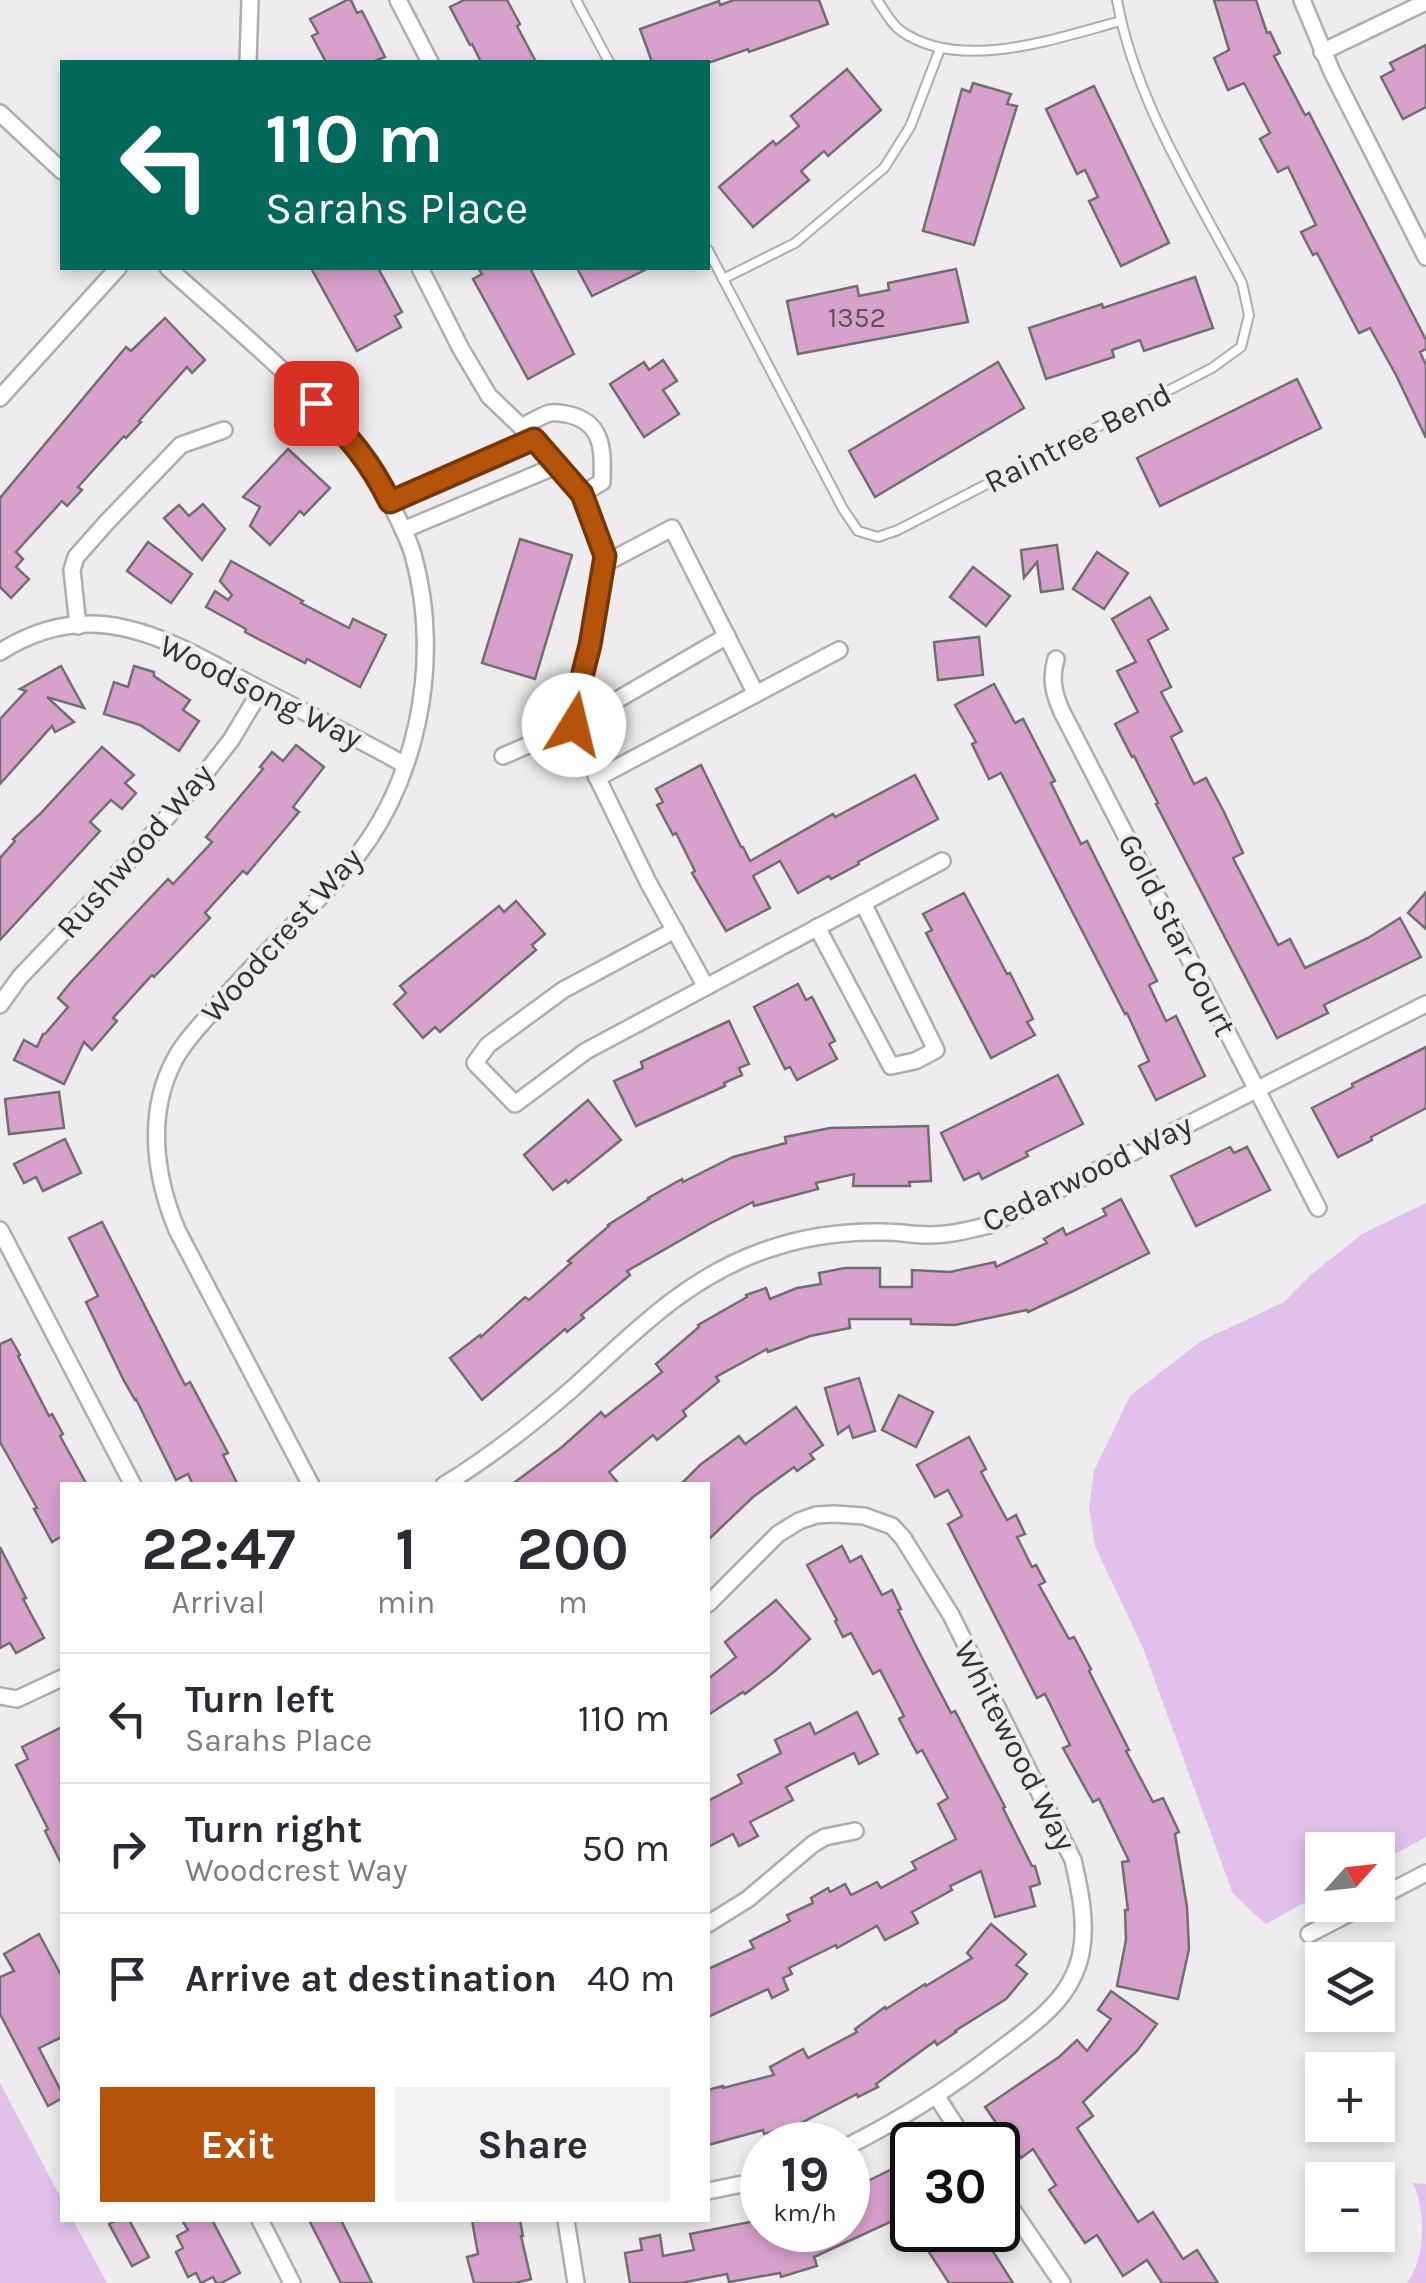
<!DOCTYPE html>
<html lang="en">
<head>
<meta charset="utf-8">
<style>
  :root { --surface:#fff; --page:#f2f2f3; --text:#2b2b33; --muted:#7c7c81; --line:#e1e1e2; --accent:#b45309 }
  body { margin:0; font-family:Karla,sans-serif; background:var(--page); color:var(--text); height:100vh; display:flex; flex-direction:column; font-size:38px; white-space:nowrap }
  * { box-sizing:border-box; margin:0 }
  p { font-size:32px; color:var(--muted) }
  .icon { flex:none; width:55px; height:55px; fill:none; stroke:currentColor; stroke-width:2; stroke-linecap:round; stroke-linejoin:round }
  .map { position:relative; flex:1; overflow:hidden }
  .details { position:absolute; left:60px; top:1482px; width:650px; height:740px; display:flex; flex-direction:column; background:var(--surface); border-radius:0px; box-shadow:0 5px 15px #0003 }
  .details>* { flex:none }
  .banner { position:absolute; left:60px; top:60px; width:650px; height:210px; border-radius:0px; box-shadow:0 5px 15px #0003; background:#00695c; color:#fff; overflow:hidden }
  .needle { width:65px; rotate:63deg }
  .controls { position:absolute; left:1305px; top:1832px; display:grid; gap:20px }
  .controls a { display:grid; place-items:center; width:90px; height:90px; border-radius:0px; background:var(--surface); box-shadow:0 5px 15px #0003; font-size:50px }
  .speed { position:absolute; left:740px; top:2122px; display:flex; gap:20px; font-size:50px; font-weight:700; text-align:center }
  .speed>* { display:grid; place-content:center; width:130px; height:130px; border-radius:50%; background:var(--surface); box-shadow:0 5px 15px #0003; line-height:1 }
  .speed small { font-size:25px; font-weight:400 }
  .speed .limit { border:5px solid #111; border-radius:15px; background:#fff; color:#111 }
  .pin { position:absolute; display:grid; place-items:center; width:85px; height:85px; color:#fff; margin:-42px; border-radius:20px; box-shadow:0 5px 15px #0006 }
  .me { position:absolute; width:110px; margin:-55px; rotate:9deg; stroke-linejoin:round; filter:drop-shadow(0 0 8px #0008) }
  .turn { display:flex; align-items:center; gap:35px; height:210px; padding:0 40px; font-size:45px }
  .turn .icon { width:130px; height:130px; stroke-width:2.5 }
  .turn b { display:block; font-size:70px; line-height:85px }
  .eta { display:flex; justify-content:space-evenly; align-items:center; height:170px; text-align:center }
  .eta b { font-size:60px; font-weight:700; line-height:70px }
  .cta { display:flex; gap:20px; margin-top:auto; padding:20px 40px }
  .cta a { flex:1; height:115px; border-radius:0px; background:var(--accent); color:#fff; font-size:40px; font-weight:700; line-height:115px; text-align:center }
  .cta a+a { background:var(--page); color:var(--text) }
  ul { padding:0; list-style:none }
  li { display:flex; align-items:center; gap:30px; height:130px; padding:0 40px; border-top:2px solid var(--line) }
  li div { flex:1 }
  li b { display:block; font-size:38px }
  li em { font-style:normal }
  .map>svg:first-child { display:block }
</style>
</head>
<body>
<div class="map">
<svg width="1426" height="2283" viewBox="0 0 1426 2283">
  <rect width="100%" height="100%" fill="#efecf0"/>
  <g fill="#e1c0ec">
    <polygon points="1426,1203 1426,1837 1378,1863 1378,1850 1322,1850 1322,1893 1266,1924 1233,1894 1143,1648 1095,1546 1089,1507 1094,1471 1130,1396 1201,1341 1284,1302 1312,1274 1362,1234"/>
    <polygon points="0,2083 62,2200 62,2220 73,2220 107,2283 0,2283"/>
    <path d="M1413,2183L1426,2184V2283H1407C1426,2258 1426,2212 1413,2183Z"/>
  </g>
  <g fill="#d8a1cc" stroke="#716e70" stroke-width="2.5">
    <polygon points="347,0 351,0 357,13 362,11 385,57 372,62 326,62 312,36 318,33 310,19"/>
    <polygon points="464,0 507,0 520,24 517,26 536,62 481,62 472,44 470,45 450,7"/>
    <polygon points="734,0 819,0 828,24 749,52 748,49 711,62 652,62 640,29 719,1 720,5"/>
    <polygon points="1214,0 1256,0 1267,33 1270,32 1280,53 1274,56 1305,115 1309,113 1426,340 1426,349 1420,352 1426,365 1426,438 1396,375 1370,328 1359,333 1317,253 1313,255 1301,232 1316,225 1288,167 1278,172 1260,139 1270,133 1244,83 1228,90 1214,58 1229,50"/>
    <polygon points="1426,45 1426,107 1403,119 1381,77 1394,70 1390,63"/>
    <polygon points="847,69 881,110 828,156 824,151 801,171 809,180 753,227 719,187 773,141 776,145 799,126 791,116"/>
    <polygon points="973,83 1011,94 1007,104 1017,106 974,245 923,231 962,89 970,92"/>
    <polygon points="1094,86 1169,243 1121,266 1089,201 1098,197 1085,170 1077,174 1046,109"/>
    <polygon points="311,268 378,268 402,312 395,316 401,327 357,351"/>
    <polygon points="478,268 530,268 574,354 528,379 473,279 482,274"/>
    <polygon points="577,268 649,268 592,296"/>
    <polygon points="956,269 968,322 798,354 787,301 857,286 859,296 889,290 888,283"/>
    <polygon points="1195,277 1213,328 1144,351 1140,340 1112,350 1114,357 1046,379 1029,328 1102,304 1103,308"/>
    <polygon points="165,318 205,360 192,373 187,367 139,421 141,422 126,438 124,436 78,487 82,490 67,506 62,501 16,552 23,559 16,567 29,579 11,598 0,587 0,498 126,347 131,351"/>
    <polygon points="663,360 677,381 663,390 679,414 644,437 610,384 644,362 649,370"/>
    <polygon points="998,362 1024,408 875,497 849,451"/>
    <polygon points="1297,379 1321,428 1160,506 1137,458"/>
    <polygon points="288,449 330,488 304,515 300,511 270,545 250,526 260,507 243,497"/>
    <polygon points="203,504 225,529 202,560 164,518 179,505 189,516"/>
    <polygon points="520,539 572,555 535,679 482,663"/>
    <polygon points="148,542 192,574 171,603 127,571"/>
    <polygon points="1057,545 1063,589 1041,592 1037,562 1024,578 1021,550"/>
    <polygon points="1097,552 1128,573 1104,609 1073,589"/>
    <polygon points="231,561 303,601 301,603 349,628 353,619 386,635 360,687 307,659 305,663 264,642 245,632 246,629 206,607 215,591 228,600 232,595 220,581"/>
    <polygon points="973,567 1010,596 986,626 950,597"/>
    <polygon points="1150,597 1168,629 1148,640 1171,687 1161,692 1182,731 1171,737 1194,784 1206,778 1224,812 1243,853 1233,858 1278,945 1290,939 1305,968 1368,938 1400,918 1421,957 1324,1005 1328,1013 1277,1038 1156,804 1158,803 1134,756 1132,757 1115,724 1138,712 1117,671 1136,662 1112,619"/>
    <polygon points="979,637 983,675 938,680 934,642"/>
    <polygon points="61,666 84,708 47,697 74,722 55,732 52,726 0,784 0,719 26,691 20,689"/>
    <polygon points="134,666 154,672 154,676 190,700 183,710 199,721 179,751 140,725 104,714 114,682 128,687"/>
    <polygon points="994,684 1015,723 1023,719 1055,781 1051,783 1081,844 1087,841 1157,981 1149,985 1166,1021 1176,1016 1205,1076 1156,1100 1139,1066 1149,1061 1127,1013 1125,1014 1001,773 989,779 972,744 976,742 955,705"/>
    <polygon points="296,745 324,767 293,807 299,812 247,874 243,871 205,913 210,918 154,977 152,975 113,1018 117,1021 92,1050 84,1042 64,1084 14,1060 24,1040 37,1047 43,1034 45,1034 68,1007 58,998 71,982 168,879 173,884 212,842 206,837 263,769 260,767 272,752 283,761"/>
    <polygon points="102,747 134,775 125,783 136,793 122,809 111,800 90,822 100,831 0,940 0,858 15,841 13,839 40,814"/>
    <polygon points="701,765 741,847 743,847 750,861 833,814 835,817 915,775 938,819 858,862 859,864 831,879 829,876 798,893 780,861 753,876 770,908 726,931 692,873 695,871 676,833 673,835 657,805 663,802 656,789"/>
    <polygon points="1426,892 1426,929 1408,913"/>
    <polygon points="964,893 1007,974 1010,973 1033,1019 1027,1022 1035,1035 991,1058 926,933 932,930 923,914"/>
    <polygon points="516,901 545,934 532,945 536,950 440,1032 435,1027 423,1038 394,1004 406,993 400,986 499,906 504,912"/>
    <polygon points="798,984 806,1000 812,997 835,1041 829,1044 837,1059 797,1080 790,1067 785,1069 754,1007"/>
    <polygon points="729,1021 749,1064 739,1068 742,1075 724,1083 725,1086 636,1126 614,1081 643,1068 641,1062"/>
    <polygon points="1426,1047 1426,1108 1371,1137 1372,1140 1338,1157 1312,1108 1353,1087 1352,1084"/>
    <polygon points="1058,1075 1083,1124 1026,1152 1028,1156 982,1179 979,1173 964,1180 941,1133"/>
    <polygon points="59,1092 64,1128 9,1134 5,1099"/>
    <polygon points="588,1100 621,1140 568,1183 566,1180 553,1190 524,1155"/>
    <polygon points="928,1126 931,1181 909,1182 910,1186 853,1186 854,1174 816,1183 818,1189 754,1206 753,1202 709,1224 627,1271 630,1275 581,1315 584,1318 567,1332 565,1329 482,1400 450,1358 480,1335 481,1337 525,1297 529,1300 571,1263 568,1261 609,1226 608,1225 649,1199 648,1198 682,1179 683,1182 733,1157 786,1143 785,1137 830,1128"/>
    <polygon points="65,1139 81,1173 43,1191 36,1177 24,1183 14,1164"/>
    <polygon points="1230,1147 1234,1153 1247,1147 1270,1190 1196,1226 1171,1176"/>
    <polygon points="1121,1199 1149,1253 1071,1292 1028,1312 1027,1310 955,1325 911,1324 911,1319 849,1319 850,1328 810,1336 768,1352 767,1349 716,1377 719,1381 683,1411 686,1416 657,1440 653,1435 609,1472 620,1485 511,1485 562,1447 601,1412 605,1417 662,1372 656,1364 699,1327 698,1325 747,1297 746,1295 766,1288 770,1299 797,1288 821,1284 819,1273 845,1268 880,1268 880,1287 912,1287 912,1270 950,1272 995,1262 996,1267 1047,1243 1044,1239 1063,1228 1066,1235 1106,1215 1103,1209"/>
    <polygon points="102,1222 185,1385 190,1382 228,1453 223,1455 238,1485 193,1485 188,1474 176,1480 136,1399 135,1400 124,1381 86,1302 98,1296 69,1238"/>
    <polygon points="11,1339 20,1355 18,1356 49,1416 52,1414 63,1434 60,1436 87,1485 62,1485 62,1536 52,1542 34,1509 37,1508 0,1442 0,1344"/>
    <polygon points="859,1378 875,1431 853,1438 849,1426 838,1434 825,1388"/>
    <polygon points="899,1395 933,1412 916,1447 882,1430"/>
    <polygon points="796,1407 823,1445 810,1454 814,1459 797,1471 794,1467 753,1497 708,1540 708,1485 680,1485 700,1465 739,1436 745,1444"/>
    <polygon points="969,1437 986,1469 981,1472 1007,1520 1016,1515 1025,1534 1017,1537 1032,1567 1036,1565 1045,1582 1039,1585 1069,1639 1074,1637 1091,1669 1089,1671 1129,1750 1126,1751 1153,1802 1163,1798 1179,1832 1175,1834 1187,1907 1189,1949 1178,1999 1117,1986 1126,1940 1125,1910 1128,1910 1122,1862 1129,1861 1099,1799 1093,1802 1063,1748 1070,1745 1045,1694 1037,1698 948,1524 962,1516 948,1490 935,1497 917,1465"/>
    <polygon points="842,1546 850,1562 861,1556 882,1595 892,1590 901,1609 898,1610 918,1650 951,1713 955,1711 1005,1807 1003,1808 1032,1866 1035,1866 1040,1884 1030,1887 1035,1906 995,1917 981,1871 950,1886 952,1890 912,1912 918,1923 885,1940 877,1926 837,1948 836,1945 789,1968 792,1974 783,1978 788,1990 772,1998 768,1989 708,2017 708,1969 754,1948 750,1941 790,1921 787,1915 813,1903 811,1898 828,1888 830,1892 845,1884 851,1895 877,1882 881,1888 916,1869 912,1862 956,1839 938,1804 948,1798 922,1750 917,1753 899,1719 904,1716 880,1670 873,1674 851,1633 843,1637 835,1621 837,1620 807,1565"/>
    <polygon points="0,1547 26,1598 23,1599 44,1638 16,1653 10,1643 0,1648"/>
    <polygon points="776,1600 810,1639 775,1671 745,1694 743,1692 708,1715 708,1679 736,1657 725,1642"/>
    <polygon points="857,1712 878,1754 859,1764 854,1753 786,1787 793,1800 750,1822 758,1836 739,1846 733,1834 708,1847 708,1801 742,1783 738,1775 781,1753 775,1740 810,1723 815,1734"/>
    <polygon points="62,1727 62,1865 45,1831 48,1829 16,1765 28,1759 22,1747"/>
    <polygon points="991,1924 1026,1954 1016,1965 1027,1974 1006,1999 955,2031 956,2032 937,2045 935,2041 876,2084 878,2087 858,2097 857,2094 799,2124 764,2134 763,2130 708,2145 708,2090 723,2086 723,2088 774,2075 770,2067 803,2049 808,2058 857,2032 855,2029 885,2007 886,2009 925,1984 926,1986 972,1958 967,1953"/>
    <polygon points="39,1934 62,1977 62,2037 39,2048 62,2093 62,2098 48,2106 0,2014 0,1977 14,1971 4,1954"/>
    <polygon points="1111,1991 1157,2024 1137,2051 1083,2102 1093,2116 1077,2128 1138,2222 1153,2212 1183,2259 1197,2250 1218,2283 1162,2283 1147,2260 1123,2276 1097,2235 1085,2243 1049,2190 1056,2185 1033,2149 1021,2158 985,2107 1059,2057 1077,2040 1087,2051 1111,2019 1098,2010"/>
    <polygon points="912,2159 912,2212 814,2257 817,2266 781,2277 780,2273 729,2282 727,2274 681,2283 630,2283 625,2253 642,2250 640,2239 660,2235 663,2256 694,2250 690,2234 755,2221 757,2230 848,2230 848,2191"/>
    <polygon points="117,2220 129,2220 149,2257 132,2266 109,2224"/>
    <polygon points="182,2220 212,2220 240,2273 221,2283 216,2283 213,2277 201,2283 196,2273 188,2277 176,2252 183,2248 177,2236 188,2230"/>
    <polygon points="309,2220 341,2220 372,2283 341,2283"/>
    <polygon points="472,2220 520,2220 523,2236 521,2236 531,2279 515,2283 474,2283 467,2257 478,2254"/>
    <polygon points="962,2230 969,2230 975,2239 982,2234 1013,2283 949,2283 929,2252"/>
  </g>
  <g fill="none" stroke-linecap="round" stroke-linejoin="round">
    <g stroke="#aeacaf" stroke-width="12">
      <g id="service">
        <polyline points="576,0 609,62"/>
        <path d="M877,0C884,10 891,24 901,31C961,73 1056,38 1121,21"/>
        <path d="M708,250L843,509L858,531L878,537L898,530L1212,368L1241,347L1249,315L1242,283C1195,193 1135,101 1117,0"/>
        <polyline points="723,279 795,243 884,168 910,127 940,49"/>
      </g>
    </g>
    <g stroke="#aeacaf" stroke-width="20">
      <g id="minor">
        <polyline points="398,0 430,62"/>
        <polyline points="1302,0 1332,72 1426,257"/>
        <polyline points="1322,52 1426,2"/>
        <polyline points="248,62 250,0"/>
        <polyline points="0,113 62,171"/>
        <path d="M168,268C213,308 259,347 302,389C327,414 354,439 373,468C380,479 384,491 390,502C398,520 409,538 414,558C442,661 418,789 345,870C303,917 257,960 215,1008C201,1025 184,1041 174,1061C146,1114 155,1177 177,1230L311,1485"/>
        <polyline points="420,268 461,349 489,396 534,439 582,494 605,556 590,645 572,716 578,738 648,882 706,987"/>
        <polyline points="0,398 118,268"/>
        <path d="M521,427C530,423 540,416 550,413C556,412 560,413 566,414C604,421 603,451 602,482L582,494"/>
        <polyline points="390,503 534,439"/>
        <polyline points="403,530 556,466"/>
        <polyline points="604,564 672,528 756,694"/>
        <polyline points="78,626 72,570 76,557 107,522 181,445 224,430"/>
        <path d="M0,652C38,628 80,618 124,628C171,638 214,665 256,687C306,713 356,737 405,765"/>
        <path d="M1056,659C1050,679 1054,694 1062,712L1318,1208"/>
        <polyline points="503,756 574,725 727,636"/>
        <polyline points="597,778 839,650"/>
        <polyline points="817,927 891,1066 915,1061 936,1050 863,903"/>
        <polyline points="675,930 563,990 488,1045 475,1063 515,1104 586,1051 942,861"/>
        <polyline points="0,1005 20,977 107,886 203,776 231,740 261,690"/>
        <polyline points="0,1230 133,1485"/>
        <path d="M444,1485C490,1457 532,1424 572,1389C633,1334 684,1279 763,1251C801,1237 843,1231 884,1232C899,1232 914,1235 929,1235C950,1235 969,1230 989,1225L1426,1004"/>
        <path d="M708,1604L778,1534L799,1521L816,1515L834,1514L864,1516L892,1526L903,1538L951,1615L1073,1860C1080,1890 1087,1923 1081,1953C1072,1999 1033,2025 998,2051C950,2088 902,2119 848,2146"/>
        <polyline points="0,1696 17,1699 62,1678"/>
        <polyline points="1378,1898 1426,1873"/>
        <polyline points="708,1924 748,1899 813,1844 825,1837 855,1831"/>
        <polyline points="1309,1934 1365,1905"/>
        <polyline points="937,2097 968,2145"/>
        <polyline points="998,2189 1062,2283"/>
        <polyline points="708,2191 762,2180"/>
        <polyline points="260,2220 292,2283"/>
        <polyline points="566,2220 576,2283"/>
      </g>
    </g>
    <use href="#service" stroke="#fff" stroke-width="8"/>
    <use href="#minor" stroke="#fff" stroke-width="15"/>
  </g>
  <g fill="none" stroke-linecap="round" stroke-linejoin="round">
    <g stroke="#753606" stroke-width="25">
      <path id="route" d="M316,403C349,438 369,459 390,502L534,439L582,494L605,556L590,645L572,716L574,725"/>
    </g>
    <use href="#route" stroke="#b45309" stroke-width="18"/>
  </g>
  <g text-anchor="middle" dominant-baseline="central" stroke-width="8" stroke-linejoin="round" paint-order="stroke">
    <g font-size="28" fill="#5c4e5a">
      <text x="857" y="317">1352</text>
    </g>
    <g font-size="32" fill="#333234" stroke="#efecf0">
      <text transform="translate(1078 438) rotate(-27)">Raintree Bend</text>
      <text transform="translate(261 692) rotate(26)">Woodsong Way</text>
      <text transform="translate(135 851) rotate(-49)">Rushwood Way</text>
      <text transform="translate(282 935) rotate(-48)">Woodcrest Way</text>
      <text transform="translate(1177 935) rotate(63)">Gold Star Court</text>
      <text transform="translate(1087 1173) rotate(-26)">Cedarwood Way</text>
      <text transform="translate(1015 1746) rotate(63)">Whitewood Way</text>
    </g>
  </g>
</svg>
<div class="controls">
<a><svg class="needle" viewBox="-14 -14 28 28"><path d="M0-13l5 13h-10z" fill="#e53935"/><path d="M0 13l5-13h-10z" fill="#7c7c81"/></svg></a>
<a><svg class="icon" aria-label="layers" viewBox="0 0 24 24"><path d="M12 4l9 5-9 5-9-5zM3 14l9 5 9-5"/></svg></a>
<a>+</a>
<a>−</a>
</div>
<div class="speed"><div>19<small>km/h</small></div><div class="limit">30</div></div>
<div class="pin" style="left:316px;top:403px;background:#d93025"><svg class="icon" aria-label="arrive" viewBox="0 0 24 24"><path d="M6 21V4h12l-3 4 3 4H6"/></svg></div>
<svg class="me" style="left:574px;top:725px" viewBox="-20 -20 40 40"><circle r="19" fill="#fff"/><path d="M0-13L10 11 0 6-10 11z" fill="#b45309"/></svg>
<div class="banner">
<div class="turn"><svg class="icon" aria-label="left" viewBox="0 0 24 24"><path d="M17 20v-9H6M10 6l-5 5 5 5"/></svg><div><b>110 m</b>Sarahs Place</div></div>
</div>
<section class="details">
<div class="eta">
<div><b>22:47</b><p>Arrival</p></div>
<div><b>1</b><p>min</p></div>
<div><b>200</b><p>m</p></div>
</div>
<ul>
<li><svg class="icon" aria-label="left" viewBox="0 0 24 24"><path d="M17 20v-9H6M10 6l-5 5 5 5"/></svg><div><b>Turn left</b><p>Sarahs Place</p></div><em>110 m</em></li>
<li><svg class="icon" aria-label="right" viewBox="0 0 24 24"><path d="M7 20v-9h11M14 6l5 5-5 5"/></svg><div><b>Turn right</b><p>Woodcrest Way</p></div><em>50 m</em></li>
<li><svg class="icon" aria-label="arrive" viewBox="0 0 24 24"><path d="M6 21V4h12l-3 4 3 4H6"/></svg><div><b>Arrive at destination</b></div><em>40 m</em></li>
</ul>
<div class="cta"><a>Exit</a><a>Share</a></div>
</section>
</div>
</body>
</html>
